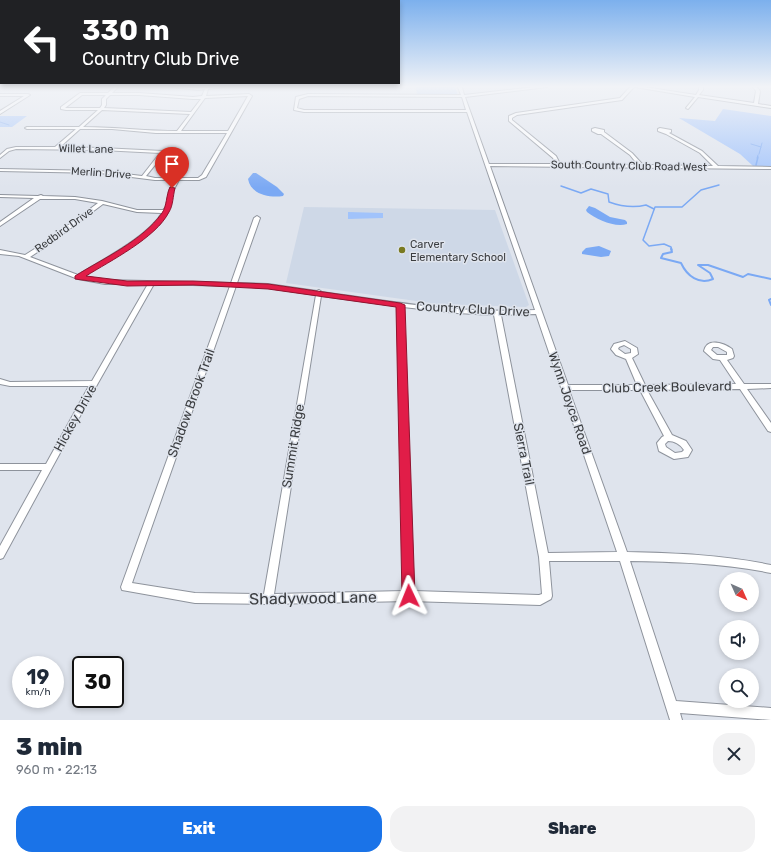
<!DOCTYPE html>
<html lang="en">
<head>
<meta charset="utf-8">
<style>
  :root { --surface:#fff; --page:#f2f2f3; --text:#1f2937; --muted:#747a83; --accent:#1a73e8 }
  body { margin:0; font-family:Rubik,sans-serif; background:var(--page); color:var(--text); height:100vh; display:flex; flex-direction:column; font-size:15px; white-space:nowrap }
  * { box-sizing:border-box; margin:0 }
  p { font-size:13px; color:var(--muted) }
  .icon { flex:none; width:22px; height:22px; fill:none; stroke:currentColor; stroke-width:2; stroke-linecap:round; stroke-linejoin:round }
  .map { position:relative; height:720px; overflow:hidden }
  .drawer { display:flex; flex-direction:column; background:var(--surface); flex:1 }
  .drawer>* { flex:none }
  .banner { position:absolute; left:0px; top:0px; width:400px; height:84px; box-shadow:0 2px 6px #0003; background:#202124; color:#fff; overflow:hidden }
  .needle { width:26px; rotate:135deg }
  .tools { position:absolute; left:719px; top:572px; display:grid; gap:8px }
  .tools a { display:grid; place-items:center; width:40px; height:40px; border-radius:50%; background:var(--surface); box-shadow:0 2px 6px #0003; font-size:20px }
  .speed { position:absolute; left:12px; top:656px; display:flex; gap:8px; font-size:20px; font-weight:700; text-align:center }
  .speed>* { display:grid; place-content:center; width:52px; height:52px; border-radius:50%; background:var(--surface); box-shadow:0 2px 6px #0003; line-height:1 }
  .speed small { font-size:10px; font-weight:400 }
  .speed .limit { border:2px solid #111; border-radius:6px; background:#fff; color:#111 }
  .pin { position:absolute; display:grid; place-items:center; width:34px; height:34px; color:#fff; margin:-41px -17px; border-radius:50% 50% 50% 0; rotate:-45deg; box-shadow:0 0 4px #0007 }
  .pin .icon { rotate:45deg }
  .me { position:absolute; width:44px; margin:-22px; rotate:358deg; stroke-linejoin:round; filter:drop-shadow(0 0 3px #0008) }
  .turn { display:flex; align-items:center; gap:14px; height:84px; padding:0 16px; font-size:18px }
  .turn .icon { width:52px; height:52px; stroke-width:2.5 }
  .turn b { display:block; font-size:28px; line-height:34px }
  .round { display:grid; place-items:center; flex:none; width:42px; height:42px; border-radius:16px; background:var(--page) }
  .head { display:flex; align-items:center; justify-content:space-between; height:68px; padding:0 16px }
  h1 { font-size:24px; font-weight:800; line-height:30px }
  .primary-button { display:flex; gap:8px; margin-top:auto; padding:8px 16px }
  .primary-button a { flex:1; height:46px; border-radius:16px; background:var(--accent); color:#fff; font-size:16px; font-weight:800; line-height:46px; text-align:center }
  .primary-button a+a { background:var(--page); color:var(--text) }
  .map>svg:first-child { display:block }
</style>
</head>
<body>
<div class="map">
<svg width="771" height="720" viewBox="0 0 771 720">
  <rect width="100%" height="100%" fill="#dfe4ed"/>
  <polygon fill="#ced8e7" points="304,207 495,210 529,305 526,307 438,304 286,283"/>
  <g fill="#a1c3fb">
    <polygon points="416,87 455,87 458,95 417,95"/>
    <polygon points="723,109 771,116 771,167 753,166 740,154 679,118 715,121"/>
    <polygon points="0,116 27,116 12,127 0,127"/>
    <polygon points="348,212 383,213 383,218 348,219"/>
  </g>
  <g fill="#7ba9f4">
    <path d="M253,173H256L277,187L284,194L283,196C270,198 251,195 248,179Z"/>
    <path d="M589,206L595,208L610,217L625,220L627,222V224C615,228 596,219 587,212L586,210Z"/>
    <polygon points="599,246 611,251 609,256 601,257 582,254 582,252 586,248"/>
  </g>
  <g fill="none" stroke-linecap="round" stroke-linejoin="round">
    <g stroke="#7ba9f4" stroke-width="1">
      <polyline points="0,122 9,125"/>
      <polyline points="751,144 761,147"/>
      <polyline points="759,154 762,143"/>
      <polyline points="757,158 758,155"/>
    </g>
    <g stroke="#7ba9f4" stroke-width="1.5">
      <polyline points="756,165 758,157"/>
      <path d="M561,186L581,193L591,189L608,194L609,202C620,206 634,208 646,205L654,209"/>
      <polyline points="672,250 671,247 664,244 649,246 643,240 655,207 682,207 701,190 719,185"/>
    </g>
    <g stroke="#7ba9f4" stroke-width="2">
      <path d="M671,249L672,252L663,254L661,258L681,263C687,276 699,285 713,279L710,273L698,265H708L743,277L748,274L771,279"/>
      <polyline points="771,299 769,300 771,305"/>
    </g>
    <g stroke="#8e939c" stroke-width="2">
      <g id="minor">
        <path d="M114,87H118L112,93H139L193,97L202,96L205,89L198,90L172,87L198,88L224,87L208,89L206,96L249,94L252,96L206,177L199,180H179L173,191L168,212L160,224L140,241L83,276L105,280L231,283L254,218L257,216L260,218L237,283L268,284L317,291L319,290L322,292C367,298 413,306 458,309C484,311 509,311 535,310L467,112H304L294,110L296,97L308,94L461,95L458,87H462L464,95L535,87H547L465,97L489,164H556L553,158L509,121V116L516,113L620,98L630,87H634L622,100L517,115L512,118V120L556,156L560,164L638,165L630,155L601,134H598L592,131V129L595,128L604,130V132L632,153L643,165L713,166L700,153L666,134L658,131V129L660,128L671,130V132L669,133L702,151L718,166L771,167V169L490,166L568,385H637L626,359L616,355L611,349L614,344L625,341L637,348L638,354L632,358L645,385L736,384L720,360L713,359L704,351C707,337 724,343 732,349L734,356L733,358L727,360L744,384H771V388L747,389L771,423V432L768,431L740,389L647,390L672,435L686,441L692,450L688,457L674,459L659,451L657,443L662,437L664,436L640,390H569L627,552C675,553 724,555 771,565V573C725,563 677,562 630,561L676,701L771,708V720L680,713L682,720H670L620,561H549L552,596L551,599L540,605L409,601L268,604L195,603L122,590L121,587L230,286L154,284L98,383L3,558L0,559V546L42,470H0V464H46L89,386H10L0,384V379L10,382L92,381L148,284H105L78,279L19,256L0,254V250L25,255L44,243L98,203L75,199H40L0,226V222L34,198L0,197V195L38,196L41,195L43,196L75,197L102,201L137,210H163L166,207L169,191L175,180H155L100,173L0,171V169L100,171L142,176L160,153L101,150L16,149L9,151L0,158V155L7,149L16,147H55L76,129H27L25,128L27,127H79L98,110H66L61,109V107L80,93H108ZM82,95H106L102,99V105L100,108H65ZM110,95H139L193,99H201L191,112L104,108L106,105V99ZM248,96L228,131H181L205,98ZM308,96L462,97L466,110H304L297,108L299,99ZM102,110L190,114L177,131C145,131 114,127 83,127ZM80,129H112L156,133H227L202,175L198,178H155L146,176L163,155V151L101,148L60,147ZM103,204L137,212L162,213C146,238 103,259 78,275L30,257L48,245ZM236,286L268,288L316,295L264,594L195,593L132,583ZM321,296L397,306L404,591L274,594ZM403,307L457,313L494,315L539,557L542,594L539,595L414,591ZM536,314L617,552L548,553L501,315ZM624,345L631,349V353L625,354L618,349L619,347ZM713,347H718L727,352V355H717L711,350ZM668,441C674,441 680,444 684,450L682,452L675,453L666,447L665,444Z"/>
        <polygon points="635,87 644,87 696,95 699,90 699,87 703,87 703,90 699,95 754,103 756,91 753,87 757,87 760,91 758,104 771,106 771,108 698,97 688,109 686,108 695,97"/>
        <polygon points="0,94 28,94 30,95 0,114 0,111 24,96 0,96"/>
      </g>
    </g>
    <use href="#minor" fill="#fff" fill-rule="evenodd"/>
  </g>
  <linearGradient id="sky" x2="0" y2="1"><stop stop-color="#7cb0ed"/><stop offset="0.46" stop-color="#f1f3f7"/><stop offset="1" stop-color="#f1f3f7" stop-opacity="0"/></linearGradient>
  <rect width="771" height="188" fill="url(#sky)"/>
  <path fill="#e11d48" stroke="#92132f" d="M170,187L175,188C173,196 173,206 169,212C156,238 110,261 86,276L127,281H193L268,284L400,303L405,305L415,596L413,600L409,602L404,600L402,596L396,307L268,289L193,285L127,286L75,279V276C104,258 142,241 162,213C167,206 166,195 170,187Z"/>
  <circle fill="#797a21" stroke="#dfe4ed" stroke-width="1.5" cx="402" cy="250" r="4"/>
  <g text-anchor="middle" dominant-baseline="central" stroke-width="3" stroke-linejoin="round" paint-order="stroke">
    <g font-size="11" fill="#3b3d40" stroke="#dfe4ed">
      <text transform="translate(86 149) rotate(1)">Willet Lane</text>
      <text transform="translate(629 166) rotate(1)">South Country Club Road West</text>
      <text transform="translate(101 173) rotate(4)">Merlin Drive</text>
      <text transform="translate(64 230) rotate(-36)">Redbird Drive</text>
    </g>
    <g font-size="11" fill="#3b3d40" stroke="#dfe4ed" text-anchor="start">
      <text x="410" y="244">Carver<tspan x="410" dy="13">Elementary School</tspan></text>
    </g>
    <g font-size="13" fill="#3b3d40" stroke="#dfe4ed">
      <text transform="translate(473 309) rotate(3)">Country Club Drive</text>
      <text transform="translate(667 387) rotate(-1)">Club Creek Boulevard</text>
      <text transform="translate(191 403) rotate(-70)">Shadow Brook Trail</text>
      <text transform="translate(570 403) rotate(71)">Wynn Joyce Road</text>
      <text transform="translate(75 418) rotate(-61)">Hickey Drive</text>
      <text transform="translate(293 446) rotate(-81)">Summit Ridge</text>
      <text transform="translate(524 454) rotate(79)">Sierra Trail</text>
    </g>
    <g font-size="16" fill="#3b3d40" stroke="#dfe4ed">
      <text transform="translate(313 598) rotate(-1)">Shadywood Lane</text>
    </g>
  </g>
</svg>
<div class="tools">
<a><svg class="needle" viewBox="-14 -14 28 28"><path d="M0-13l5 13h-10z" fill="#e53935"/><path d="M0 13l5-13h-10z" fill="#747a83"/></svg></a>
<a><svg class="icon" aria-label="sound" viewBox="0 0 24 24"><path d="M4 9h4l5-4v14l-5-4H4zM17 9q2 3 0 6"/></svg></a>
<a><svg class="icon" aria-label="search" viewBox="0 0 24 24"><circle cx="10" cy="10" r="6"/><path d="M15 15l6 6"/></svg></a>
</div>
<div class="speed"><div>19<small>km/h</small></div><div class="limit">30</div></div>
<div class="pin" style="left:172px;top:188px;background:#d93025"><svg class="icon" aria-label="arrive" viewBox="0 0 24 24"><path d="M6 21V4h12l-3 4 3 4H6"/></svg></div>
<svg class="me" style="left:409px;top:596px" viewBox="-20 -20 40 40"><path d="M0-17L14 15 0 8-14 15z" fill="#e11d48" stroke="#fff" stroke-width="4"/></svg>
<div class="banner">
<div class="turn"><svg class="icon" aria-label="left" viewBox="0 0 24 24"><path d="M17 20v-9H6M10 6l-5 5 5 5"/></svg><div><b>330 m</b>Country Club Drive</div></div>
</div>
</div>
<section class="drawer">
<div class="head"><div><h1>3 min</h1><p>960 m · 22:13</p></div><a class="round"><svg class="icon" aria-label="close" viewBox="0 0 24 24"><path d="M6 6l12 12M18 6L6 18"/></svg></a></div>
<div class="primary-button"><a>Exit</a><a>Share</a></div>
</section>
</body>
</html>
